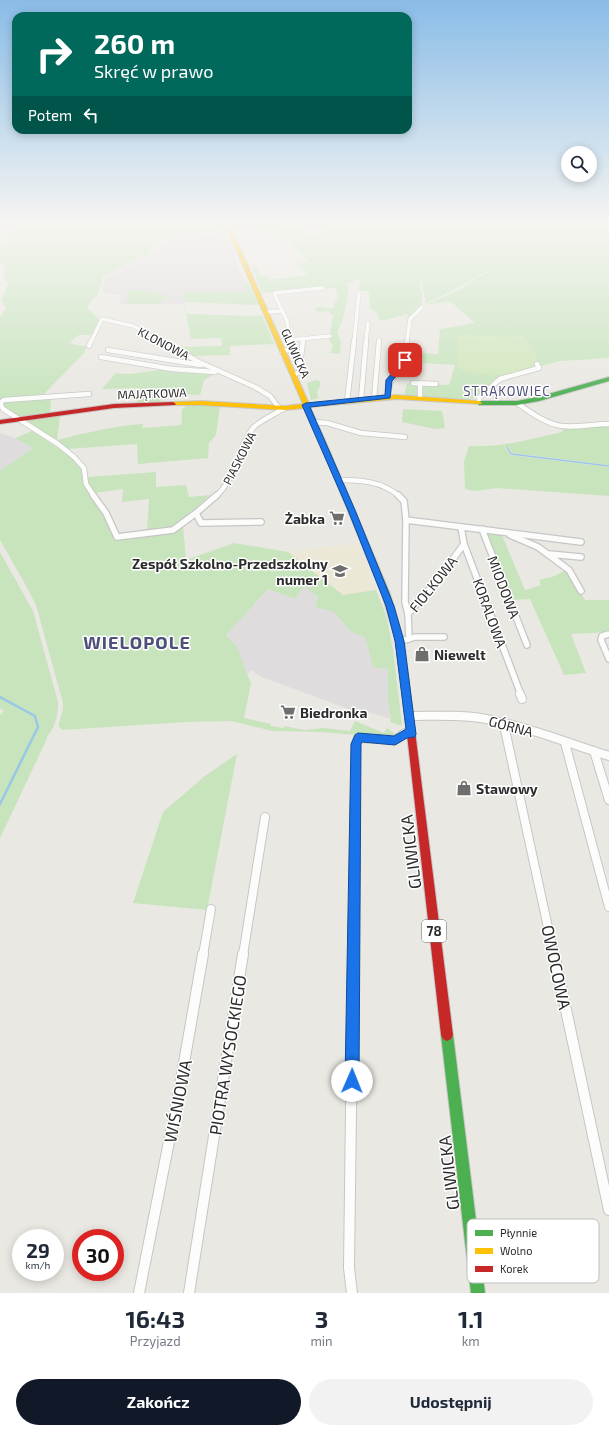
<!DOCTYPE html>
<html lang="pl">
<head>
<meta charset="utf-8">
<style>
  :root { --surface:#fff; --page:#f2f2f3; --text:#1f2937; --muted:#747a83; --accent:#111827 }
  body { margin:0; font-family:"Exo 2",sans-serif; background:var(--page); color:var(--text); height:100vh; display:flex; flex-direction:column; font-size:15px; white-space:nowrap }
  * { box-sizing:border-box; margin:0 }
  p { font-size:13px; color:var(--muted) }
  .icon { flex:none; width:22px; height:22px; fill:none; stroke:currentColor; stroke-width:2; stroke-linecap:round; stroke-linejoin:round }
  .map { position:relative; height:1293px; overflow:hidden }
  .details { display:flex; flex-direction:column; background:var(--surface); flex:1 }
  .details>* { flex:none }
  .guide { position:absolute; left:12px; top:12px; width:400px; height:122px; border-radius:12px; box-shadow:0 2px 10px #0003; background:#00695c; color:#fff; overflow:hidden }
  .controls { position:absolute; left:561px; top:146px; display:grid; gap:8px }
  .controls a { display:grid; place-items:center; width:36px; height:36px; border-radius:50%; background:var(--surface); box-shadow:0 2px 10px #0003; font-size:20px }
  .speed { position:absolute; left:12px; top:1229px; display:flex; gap:8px; font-size:20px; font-weight:700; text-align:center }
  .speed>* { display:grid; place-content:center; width:52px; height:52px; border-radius:50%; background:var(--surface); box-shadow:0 2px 10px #0003; line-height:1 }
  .speed small { font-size:10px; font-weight:400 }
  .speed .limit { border:6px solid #d22; background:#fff; color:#111 }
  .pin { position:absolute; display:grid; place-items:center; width:34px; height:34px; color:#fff; margin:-17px; border-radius:8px; box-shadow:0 2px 6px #0006 }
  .me { position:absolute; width:44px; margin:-22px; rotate:1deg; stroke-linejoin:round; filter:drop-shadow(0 0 3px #0008) }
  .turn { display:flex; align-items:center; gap:14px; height:84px; padding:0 16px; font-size:18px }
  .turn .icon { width:52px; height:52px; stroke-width:2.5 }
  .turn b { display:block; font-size:28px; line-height:34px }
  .then { display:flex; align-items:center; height:38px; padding:0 16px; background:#0003; gap:8px; font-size:15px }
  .eta { display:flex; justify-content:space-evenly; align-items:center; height:68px; text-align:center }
  .eta b { font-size:24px; font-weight:700; line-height:28px }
  .button { display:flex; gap:8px; margin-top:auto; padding:8px 16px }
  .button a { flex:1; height:46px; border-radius:24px; background:var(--accent); color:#fff; font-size:16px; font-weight:700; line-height:46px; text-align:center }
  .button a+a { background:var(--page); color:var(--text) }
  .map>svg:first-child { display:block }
</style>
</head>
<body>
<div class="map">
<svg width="609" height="1293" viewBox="0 0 609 1293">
  <rect width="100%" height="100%" fill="#eae8e2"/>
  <g fill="#dfdcdd">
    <polygon points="225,232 233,249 238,266 249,292 185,291 185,304 119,304 121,295 102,293 105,278 152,253 174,237"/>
    <polygon points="0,433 15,438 33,448 0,471"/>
    <polygon points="304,586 318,597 315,607 334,612 351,632 365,637 373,667 388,669 388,701 391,719 369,712 367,716 259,676 252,670 247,674 237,647 226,635 268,589 295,599"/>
  </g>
  <polygon fill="#ece8d8" points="357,543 376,590 343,595 288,552"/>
  <g fill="#c7e4bd">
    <polygon points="28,224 218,224 223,225 225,231 171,235 150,249 153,250 147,254 103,277 98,294 88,305 88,309 100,320 93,335 79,335 70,342 75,345 87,346 84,353 43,395 0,401 0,318 6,308 1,300 9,283 4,278 5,267 0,263 0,249 19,239 0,236"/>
    <path d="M265,224H314L301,228L315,237L326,231L320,224H609V358L560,361L541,366L530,346L521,335L505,337L457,335V367L509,375L476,398L467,399L422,397V384L449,385L455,365L406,362L408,352L438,354L440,329L475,323L450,301L425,305L459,290L470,283L474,279L490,272C479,272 472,280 463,285C451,291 438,297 426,303L421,281L419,283C425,305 424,304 407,319L408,314L380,321L376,312L370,308L369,291H359L360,279L348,283C350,296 343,321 337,333L341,341L340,354L330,353L333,345L329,341L333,315L327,311L318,312L314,308C320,305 327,310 334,308L333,304L338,300L336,288L262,293L254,271L251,267L256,266L260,276H267L271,280L308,275L297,264L309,262L286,238L274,230L258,232L243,231L267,229Z"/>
    <polygon points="248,283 259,305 185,302 184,291 248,292 245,284"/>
    <path d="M130,290C138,290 160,293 167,297L159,304H127V293Z"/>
    <polygon points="184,304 185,304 187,314 252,316 262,315 274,344 230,346 230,355 190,356 176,347 222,346 221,338 191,339"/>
    <polygon points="169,369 214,372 213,375 204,380 200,395 164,393 160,402 136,403 139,399 140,388 102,389 116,373 129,374"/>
    <polygon points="316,380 320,381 320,386 317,392 318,398 311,400 307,383"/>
    <polygon points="407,383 416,384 419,386 419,397 404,396"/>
    <polygon points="55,397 51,399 50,415 22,418 3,408 2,403"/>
    <path d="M193,404L220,405L216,435L209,443L208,458L138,464L137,444L68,449L64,445L26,422L43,417L60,416L57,440C85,433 114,426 143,424L142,428L181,425C184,412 177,408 193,404Z"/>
    <polygon points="403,409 442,411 445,428 435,429 402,422"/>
    <path d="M609,425V465L512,453L508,446L505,447L510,455L609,467V496L497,488L474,491L465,489L464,462L469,446C500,448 531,439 562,432L564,427Z"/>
    <polygon points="32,431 70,456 81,469 84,484 117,539 170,532 183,526 186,560 234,543 288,552 343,595 376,590 387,618 393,650 402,725 399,725 390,722 391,719 388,701 388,669 373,667 365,637 351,632 334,612 315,607 318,597 304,586 295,599 268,589 226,635 237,647 251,684 244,718 271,724 270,726 284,728 285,726 304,730 324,728 350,731 355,721 384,733 387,728 398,736 393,738 321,732 273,731 231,721 186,722 62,730 58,726 63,710 63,703 36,605 24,582 0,540 0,471 33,448 15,438"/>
    <polygon points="156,472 156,487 186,485 189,497 210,495 183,520 170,529 147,532 149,499 122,502 123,489 94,493 88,484 87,477"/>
    <polygon points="486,533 502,535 525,590 541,585 539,580 555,576 566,570 585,600 609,600 609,632 571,634 586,673 564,675 530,599 512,600"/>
    <path d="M0,552L33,611L58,702C58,713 56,727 47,736V739L0,838V715L4,711L0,708Z"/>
    <polygon points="237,754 207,910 133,903 163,812 205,776"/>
  </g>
  <path fill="#d0e7bb" d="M457,335L505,337L521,335L530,346L541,366C531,369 518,374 507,375C494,376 467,374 457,367Z"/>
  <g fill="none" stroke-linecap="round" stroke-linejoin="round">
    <polyline stroke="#9ac7e6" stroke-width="1.5" points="507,447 511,454 609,466"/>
    <polyline stroke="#9ac7e6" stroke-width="2.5" points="0,697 35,716 38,727 0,804"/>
    <g stroke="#c7c6c6" stroke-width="4.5">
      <g id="street-far4">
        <polyline points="265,312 283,311"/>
        <polyline points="290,340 287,321 274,293 323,288"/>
        <polyline points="91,342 102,319 133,326 163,342"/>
        <polyline points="290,342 290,340 330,336"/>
        <polyline points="303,342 303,338"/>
        <polyline points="354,342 359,293"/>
        <polyline points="366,342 368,323"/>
        <polyline points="379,342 379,340"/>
        <polyline points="407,342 410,319 422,307"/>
      </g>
    </g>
    <g stroke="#c7c6c6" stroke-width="6">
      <g id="street-far3">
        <polyline points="161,341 199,362 255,387 270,396 279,408"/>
        <polyline points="89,346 91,341"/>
        <polyline points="108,350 201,365"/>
        <polyline points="282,351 289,350 290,341"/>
        <polyline points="101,357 172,369 215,372"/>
        <polyline points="293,376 299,372 303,341"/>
        <polyline points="413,383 436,384"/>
        <polyline points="420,384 420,398"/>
        <polyline points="89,394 4,400 0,403 3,409 58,444 74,457 84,468 86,484 94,496"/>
        <polyline points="388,397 390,383 405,360 407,341"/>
        <polyline points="374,399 379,341"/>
        <polyline points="361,400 366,341"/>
        <polyline points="347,402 354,341"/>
        <polyline points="479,403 479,398 500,379 539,368 537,364"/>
        <path d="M517,403C530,412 546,424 562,426C577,428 593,424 609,424"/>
        <polyline points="313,422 327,423 361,433 405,437"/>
        <path d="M338,480C359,480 382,481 399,496"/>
        <path d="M216,496C236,479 237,448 253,428C259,421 277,413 285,408"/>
      </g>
    </g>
    <g stroke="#c7c6c6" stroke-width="8">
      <g id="street-far2">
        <polyline points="93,495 106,513 117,537 173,530 196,513"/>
        <polyline points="217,495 196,513 201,523 261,522"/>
        <polyline points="398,495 404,501 406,520 581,542"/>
        <polyline points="461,527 464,544 521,695"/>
        <polyline points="482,529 527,645"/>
        <polyline points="510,535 538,547 569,570 581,591"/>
        <polyline points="549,554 581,557"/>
        <polyline points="408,614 439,578 464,544"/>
        <polyline points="609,634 602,636 601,640 609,659"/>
        <polyline points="409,639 415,637 444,637"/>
        <polyline points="400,641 409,639 408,614 405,602 406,520"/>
      </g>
    </g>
    <g stroke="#c7c6c6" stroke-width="10">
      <g id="street-far1">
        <polyline points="520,694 522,699"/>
        <path d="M409,716C434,716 461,714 486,719C528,727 568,743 609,756"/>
        <polyline points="504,725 554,955"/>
        <polyline points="565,743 609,907"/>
        <polyline points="594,751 609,800"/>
        <polyline points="203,955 211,909"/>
        <polyline points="243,955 265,817"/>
        <polyline points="353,955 356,744 358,738 395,740 405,733 411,734"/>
      </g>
    </g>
    <g stroke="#c7c6c6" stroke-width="12">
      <g id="street">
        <polyline points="554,954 609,1210"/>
        <polyline points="139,1293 180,1086 203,954"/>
        <polyline points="189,1293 243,954"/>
        <polyline points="352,1293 349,1268 353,954"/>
      </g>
    </g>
    <g stroke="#c7c6c6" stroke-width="2">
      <g id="fast">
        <polygon points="609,377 609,381 539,401 517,405 479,405 476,403 479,401 517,401 538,397"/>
        <polygon points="327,450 330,452 390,594 404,641 411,699 410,701 407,702 404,701 403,699 396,641 382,594 324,452"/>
        <polygon points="447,1029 451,1031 453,1035 485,1293 471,1293 441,1035 443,1031"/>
      </g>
    </g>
    <g stroke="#c7c6c6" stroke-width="2">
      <polygon id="slow" points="222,224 226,224 231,228 309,404 396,395 479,401 482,403 481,404 396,399 310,407 330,452 327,454 324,452 305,408 285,410 201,405 171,405 170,404 173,402 201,401 285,406 303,404 227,229"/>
    </g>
    <g stroke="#c7c6c6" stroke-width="2">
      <g id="jam">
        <polygon points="173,402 176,404 175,405 114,408 0,424 0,420 114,404"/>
        <polygon points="407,696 410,697 411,699 453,1035 451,1039 447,1041 443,1039 441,1035 403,699 404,697"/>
      </g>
    </g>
    <use href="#street-far4" stroke="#fcfcfb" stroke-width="3.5"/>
    <use href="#street-far3" stroke="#fcfcfb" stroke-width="4.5"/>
    <use href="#street-far2" stroke="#fcfcfb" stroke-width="5.5"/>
    <use href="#street-far1" stroke="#fcfcfb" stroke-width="8"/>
    <use href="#street" stroke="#fcfcfb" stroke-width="10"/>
    <use href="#fast" fill="#4caf50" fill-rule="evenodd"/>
    <use href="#slow" fill="#ffc107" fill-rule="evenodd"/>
    <use href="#jam" fill="#c62828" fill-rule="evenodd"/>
    <g stroke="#dededf" stroke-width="2">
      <polyline id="rail" points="572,224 609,226"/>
    </g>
    <use href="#rail" stroke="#fff" stroke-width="1" stroke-dasharray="3.5" stroke-linecap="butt"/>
  </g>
  <linearGradient id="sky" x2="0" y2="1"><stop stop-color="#89bce7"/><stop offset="0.55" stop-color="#f6f5f2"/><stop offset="1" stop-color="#f6f5f2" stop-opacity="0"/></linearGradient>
  <rect width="609" height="405" fill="url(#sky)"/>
  <polygon fill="#1a73e8" stroke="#114b97" points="403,359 408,360 404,367 392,381 390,398 310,407 355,510 394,606 404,641 416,734 415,737 407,738 395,745 362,742 361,744 359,1081 357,1086 352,1088 347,1086 345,1081 351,744 355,735 358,733 394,736 406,729 395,641 386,606 348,510 302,405 306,403 385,395 386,380 399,365"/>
  <defs>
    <g id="supermarket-bare" transform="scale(1.2)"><path d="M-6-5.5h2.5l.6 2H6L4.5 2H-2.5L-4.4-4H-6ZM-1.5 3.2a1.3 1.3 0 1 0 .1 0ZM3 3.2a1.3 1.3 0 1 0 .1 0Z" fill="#6e6e6c" stroke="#fff" stroke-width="2.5" paint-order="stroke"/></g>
    <g id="school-bare" transform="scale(1.2)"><path d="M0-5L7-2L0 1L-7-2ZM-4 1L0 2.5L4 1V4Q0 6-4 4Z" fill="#6e6e6c" stroke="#fff" stroke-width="2.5" paint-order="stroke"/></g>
    <g id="shop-bare" transform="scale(1.2)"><path d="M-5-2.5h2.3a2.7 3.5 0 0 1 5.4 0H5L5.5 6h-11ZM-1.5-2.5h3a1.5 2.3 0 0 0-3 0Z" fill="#6e6e6c" stroke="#fff" stroke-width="2.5" paint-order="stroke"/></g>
  </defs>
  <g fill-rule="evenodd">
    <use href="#supermarket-bare" x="337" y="518"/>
    <use href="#school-bare" x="340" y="571"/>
    <use href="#shop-bare" x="422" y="654"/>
    <use href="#supermarket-bare" x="288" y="712"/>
    <use href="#shop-bare" x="464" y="788"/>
  </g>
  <g text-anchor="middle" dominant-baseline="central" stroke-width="3" stroke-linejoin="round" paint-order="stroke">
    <g font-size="12" fill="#2c2c2c" stroke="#fff">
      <text transform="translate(164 343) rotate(28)">KLONOWA</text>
      <text transform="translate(296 353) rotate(66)">GLIWICKA</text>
      <text transform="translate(152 393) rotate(-2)">MAJĄTKOWA</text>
      <text transform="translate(239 458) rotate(-63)">PIASKOWA</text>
    </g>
    <g font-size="13" letter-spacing="1" fill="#4e4f7a" stroke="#fff">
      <text x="507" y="391">STRĄKOWIEC</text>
    </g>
    <rect fill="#fff" stroke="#6b6b6b" stroke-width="1" x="422" y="920" width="24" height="22" rx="3"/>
    <g font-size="13" font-weight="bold" fill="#2c2c2c">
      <text x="434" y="931">78</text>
    </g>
    <g font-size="14" font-weight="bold" fill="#2c2c2c" stroke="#fff" text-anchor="start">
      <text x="325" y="518" text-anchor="end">Żabka</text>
      <text x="328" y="563" text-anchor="end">Zespół Szkolno-Przedszkolny<tspan x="328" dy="16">numer 1</tspan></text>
      <text x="434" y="654">Niewelt</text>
      <text x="300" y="712">Biedronka</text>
      <text x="476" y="788">Stawowy</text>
    </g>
    <g font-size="14" fill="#2c2c2c" stroke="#fff">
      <text transform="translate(433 584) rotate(-51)">FIOŁKOWA</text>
      <text transform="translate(504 587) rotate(69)">MIODOWA</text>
      <text transform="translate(490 613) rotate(70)">KORALOWA</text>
      <text transform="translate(511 726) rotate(15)">GÓRNA</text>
    </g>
    <g font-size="17" fill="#2c2c2c" stroke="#fff">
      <text transform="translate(410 852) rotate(-97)">GLIWICKA</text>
      <text transform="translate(557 967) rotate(78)">OWOCOWA</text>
      <text transform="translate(227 1055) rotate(-81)">PIOTRA WYSOCKIEGO</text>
      <text transform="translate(177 1101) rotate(-79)">WIŚNIOWA</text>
      <text transform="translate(448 1173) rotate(-97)">GLIWICKA</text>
    </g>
    <g font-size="18" font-weight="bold" letter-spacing="1" fill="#4e4f7a" stroke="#fff">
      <text x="137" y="642">WIELOPOLE</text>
    </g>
  </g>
  <rect x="467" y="1219" width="132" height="64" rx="6" fill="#fff" stroke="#c0c0c0" stroke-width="1"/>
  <rect x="475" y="1230" width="18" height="6" fill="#4caf50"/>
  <rect x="475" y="1248" width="18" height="6" fill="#ffc107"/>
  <rect x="475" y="1266" width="18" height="6" fill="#c62828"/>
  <g font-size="11" fill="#2c2c2c">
    <text x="500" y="1237">Płynnie</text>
    <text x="500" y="1255">Wolno</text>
    <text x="500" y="1273">Korek</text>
  </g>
</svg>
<div class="controls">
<a><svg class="icon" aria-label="search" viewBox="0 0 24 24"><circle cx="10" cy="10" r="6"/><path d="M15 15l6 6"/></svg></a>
</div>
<div class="speed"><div>29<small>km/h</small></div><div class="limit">30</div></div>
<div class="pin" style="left:405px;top:360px;background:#d93025"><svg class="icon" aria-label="arrive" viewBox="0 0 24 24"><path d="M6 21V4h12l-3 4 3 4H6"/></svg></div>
<svg class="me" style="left:352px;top:1081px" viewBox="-20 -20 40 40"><circle r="19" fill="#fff"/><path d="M0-13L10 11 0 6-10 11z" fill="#1a73e8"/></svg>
<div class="guide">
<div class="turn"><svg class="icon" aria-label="right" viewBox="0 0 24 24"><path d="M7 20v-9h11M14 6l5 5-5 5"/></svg><div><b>260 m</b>Skręć w prawo</div></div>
<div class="then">Potem<svg class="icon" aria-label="left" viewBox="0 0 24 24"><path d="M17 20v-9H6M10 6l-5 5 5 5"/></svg></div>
</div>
</div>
<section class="details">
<div class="eta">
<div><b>16:43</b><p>Przyjazd</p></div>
<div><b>3</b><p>min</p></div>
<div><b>1.1</b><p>km</p></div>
</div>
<div class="button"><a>Zakończ</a><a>Udostępnij</a></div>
</section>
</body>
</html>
